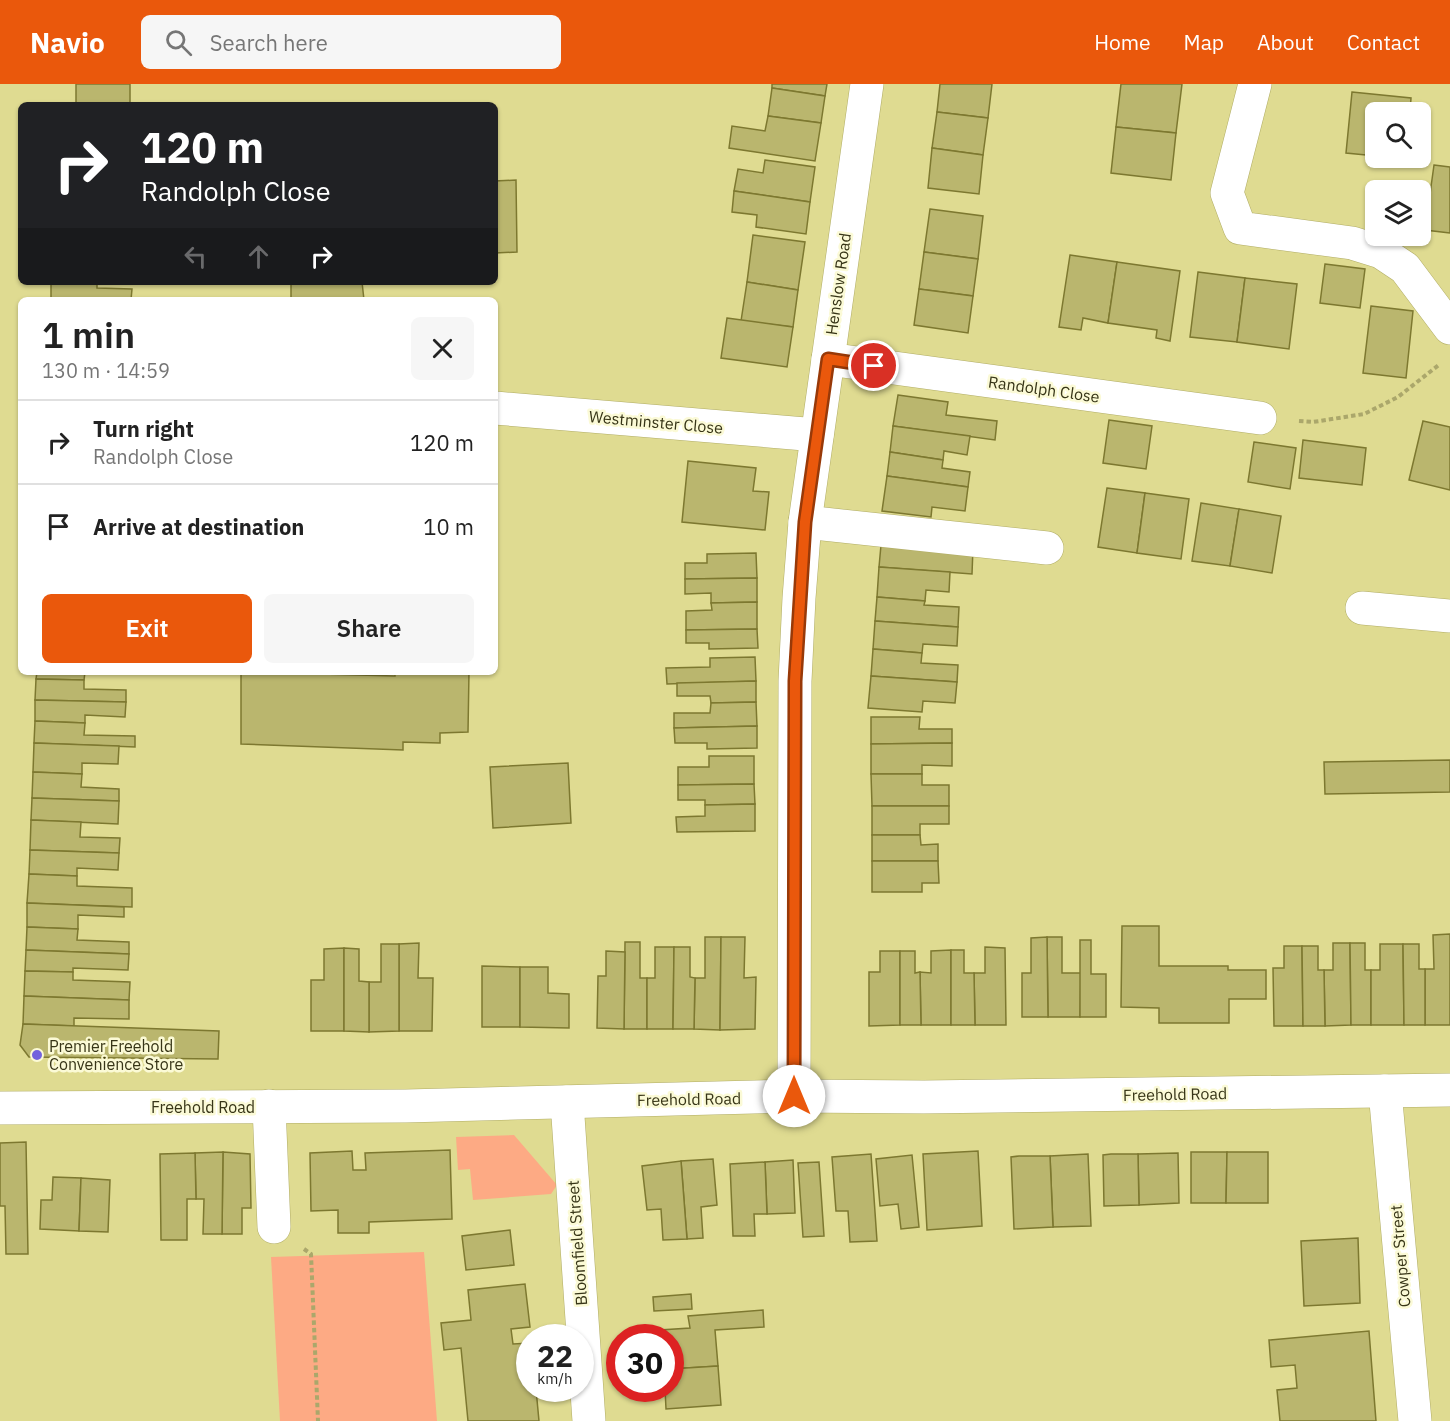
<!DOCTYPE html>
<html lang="en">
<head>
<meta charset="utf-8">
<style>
  :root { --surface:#fff; --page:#f6f6f6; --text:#222; --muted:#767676; --line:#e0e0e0; --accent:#ea580c }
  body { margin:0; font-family:"IBM Plex Sans",sans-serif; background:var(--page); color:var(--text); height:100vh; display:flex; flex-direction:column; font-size:22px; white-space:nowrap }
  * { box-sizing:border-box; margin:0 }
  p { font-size:20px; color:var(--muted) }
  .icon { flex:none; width:33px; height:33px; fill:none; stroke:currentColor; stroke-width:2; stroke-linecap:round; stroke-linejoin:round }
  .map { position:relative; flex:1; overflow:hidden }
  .sheet { position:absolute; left:18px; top:213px; width:480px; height:378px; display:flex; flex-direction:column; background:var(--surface); border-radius:9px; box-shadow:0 2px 4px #0004 }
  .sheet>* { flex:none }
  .top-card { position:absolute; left:18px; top:18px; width:480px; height:183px; border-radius:9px; box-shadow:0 2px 4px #0004; background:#202124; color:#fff; overflow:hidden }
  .tools { position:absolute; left:1365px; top:18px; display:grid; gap:12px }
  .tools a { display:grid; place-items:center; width:66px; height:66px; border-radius:9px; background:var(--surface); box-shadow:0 2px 4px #0004; font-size:30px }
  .speed { position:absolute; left:516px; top:1240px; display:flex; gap:12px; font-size:30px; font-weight:700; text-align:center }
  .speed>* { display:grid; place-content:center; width:78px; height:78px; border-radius:50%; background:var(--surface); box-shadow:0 2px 4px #0004; line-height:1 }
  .speed small { font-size:15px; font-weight:400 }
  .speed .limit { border:9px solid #d22; background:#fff; color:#111 }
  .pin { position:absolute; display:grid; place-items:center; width:51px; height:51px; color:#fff; margin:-26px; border:3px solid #fff; border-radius:50%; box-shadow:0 2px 6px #0007 }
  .me { position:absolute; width:66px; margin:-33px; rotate:0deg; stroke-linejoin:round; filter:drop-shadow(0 0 4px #0008) }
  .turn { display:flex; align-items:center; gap:21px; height:126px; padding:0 24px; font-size:27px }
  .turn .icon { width:78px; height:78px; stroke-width:2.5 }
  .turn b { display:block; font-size:42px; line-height:51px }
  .lanes { display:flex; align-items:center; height:57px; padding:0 24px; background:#0003; justify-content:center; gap:30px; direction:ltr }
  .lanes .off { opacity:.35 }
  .round { display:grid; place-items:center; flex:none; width:63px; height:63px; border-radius:9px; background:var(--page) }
  .overview { display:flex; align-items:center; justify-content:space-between; height:102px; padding:0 24px }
  h1 { font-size:36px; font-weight:600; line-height:45px }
  .action { display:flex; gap:12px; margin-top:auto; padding:12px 24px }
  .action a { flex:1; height:69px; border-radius:9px; background:var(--accent); color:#fff; font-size:24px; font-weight:600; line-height:69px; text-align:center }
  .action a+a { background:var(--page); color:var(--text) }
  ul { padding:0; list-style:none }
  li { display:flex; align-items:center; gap:18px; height:84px; padding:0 24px; border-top:2px solid var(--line) }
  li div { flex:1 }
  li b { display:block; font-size:22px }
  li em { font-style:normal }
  header { display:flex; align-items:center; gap:36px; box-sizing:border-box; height:84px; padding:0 30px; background:var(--accent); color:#fff }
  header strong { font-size:28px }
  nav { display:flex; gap:33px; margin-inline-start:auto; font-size:21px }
  .search { width:420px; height:54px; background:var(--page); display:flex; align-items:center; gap:15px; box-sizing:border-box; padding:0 21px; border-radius:9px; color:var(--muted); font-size:22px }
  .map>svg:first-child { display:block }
</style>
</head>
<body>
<header>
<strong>Navio</strong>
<div class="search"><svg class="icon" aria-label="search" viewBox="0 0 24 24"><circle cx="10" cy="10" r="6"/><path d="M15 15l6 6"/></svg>Search here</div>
<nav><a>Home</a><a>Map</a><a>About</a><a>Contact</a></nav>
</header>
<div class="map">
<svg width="1450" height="1337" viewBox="0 0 1450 1337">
  <rect width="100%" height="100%" fill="#dfdb91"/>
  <g fill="#fdaa84">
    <polygon points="514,1051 557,1101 551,1110 473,1116 470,1085 458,1086 456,1053"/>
    <polygon points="424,1168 437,1337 280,1337 271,1173"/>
  </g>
  <g fill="#bab66e" stroke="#7d7830" stroke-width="1.5">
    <rect x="76" y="0" width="54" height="21"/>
    <polygon points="772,0 827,0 825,12 772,4"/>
    <polygon points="940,0 992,0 988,34 937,28"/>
    <polygon points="1121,0 1182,0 1176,49 1116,43"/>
    <polygon points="772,4 825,12 821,39 768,32"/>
    <polygon points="1352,8 1411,14 1410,28 1376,28 1376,72 1346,69"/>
    <polygon points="937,28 988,34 983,71 932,64"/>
    <polygon points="768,32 821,39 815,77 729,64 732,42 765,47"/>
    <polygon points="1116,43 1176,49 1171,96 1111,89"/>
    <polygon points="932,64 983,71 979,110 928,104"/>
    <polygon points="765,76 815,83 810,118 734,107 738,85 763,89"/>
    <polygon points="1434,81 1450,83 1450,149 1425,146"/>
    <polygon points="516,96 517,168 495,169 495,97"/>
    <polygon points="734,107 810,118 806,150 756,143 757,131 732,128"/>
    <polygon points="930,125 983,132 978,175 924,168"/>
    <polygon points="753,151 805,158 798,206 747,198"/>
    <polygon points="924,168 978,175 973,212 919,205"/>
    <polygon points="1070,171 1117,178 1108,239 1083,234 1081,246 1059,243"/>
    <polygon points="1117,178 1180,187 1170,257 1156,254 1157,246 1108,239"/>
    <polygon points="1325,180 1365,185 1360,224 1320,219"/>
    <polygon points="1198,188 1245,194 1237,258 1190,253"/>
    <polygon points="1245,194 1297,200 1289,265 1237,258"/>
    <polygon points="51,198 97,198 97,204 132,205 131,216 51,215"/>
    <polygon points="291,198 362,198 364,216 291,216"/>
    <polygon points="747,198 798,206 793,243 741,237"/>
    <polygon points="919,205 973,212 968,249 914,241"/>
    <polygon points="1371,222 1413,227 1406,294 1363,289"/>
    <polygon points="727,234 793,243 787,283 721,274"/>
    <polygon points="898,311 948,318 946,331 997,337 995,356 893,342"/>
    <polygon points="1109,336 1152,342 1146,385 1103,379"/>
    <polygon points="1423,337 1450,343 1450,406 1409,396"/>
    <polygon points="893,342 970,352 967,371 944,367 943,376 890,368"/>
    <polygon points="1303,356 1366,364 1362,401 1299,394"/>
    <polygon points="1254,358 1296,364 1290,405 1248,398"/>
    <polygon points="890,368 943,376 942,384 970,388 968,403 887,392"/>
    <polygon points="688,377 756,384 753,407 769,408 765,446 682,438"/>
    <polygon points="887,392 968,403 965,427 932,423 931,433 882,427"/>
    <polygon points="1107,404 1145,409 1137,469 1098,463"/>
    <polygon points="1145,409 1189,415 1181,475 1137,469"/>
    <polygon points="1201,419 1239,425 1230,482 1192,477"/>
    <polygon points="1239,425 1281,432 1272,489 1230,482"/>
    <polygon points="882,450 973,464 972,490 879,483"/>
    <polygon points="756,469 757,494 685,495 685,479 707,479 707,470"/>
    <polygon points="879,483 950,488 949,508 926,506 925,517 877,513"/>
    <polygon points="757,494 757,518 711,519 711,509 685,510 685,495"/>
    <polygon points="877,513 925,517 924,521 959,523 958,543 875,537"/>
    <polygon points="757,518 757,545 686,546 686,527 712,526 711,519"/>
    <polygon points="875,537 958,543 957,562 923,560 922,569 873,565"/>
    <polygon points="757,545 758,564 709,565 709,559 686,559 686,546"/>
    <polygon points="873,565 922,569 921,579 958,581 957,598 871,592"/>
    <polygon points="755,573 756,597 667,600 666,584 710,583 710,574"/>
    <polygon points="37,588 85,588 84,596 36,595"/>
    <polygon points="241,588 395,592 395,588 469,588 468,648 440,649 440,659 403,658 403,666 241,660"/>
    <polygon points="871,592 957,598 955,619 923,617 922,628 868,624"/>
    <polygon points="36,595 84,596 84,605 126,606 126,618 35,616"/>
    <polygon points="756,597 756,618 711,619 710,612 677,612 677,599"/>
    <polygon points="35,616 126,618 125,633 85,631 85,639 35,637"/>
    <polygon points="756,618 757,642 674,644 674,629 710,629 711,619"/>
    <polygon points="871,633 920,633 919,645 952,645 952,659 871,660"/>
    <polygon points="35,637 85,639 84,651 135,652 135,663 34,659"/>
    <polygon points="757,642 757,664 707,665 707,659 675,659 674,644"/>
    <polygon points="34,659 119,662 118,680 82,679 82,690 33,688"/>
    <polygon points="952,659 952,682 922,681 922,690 871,690 871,660"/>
    <polygon points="709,672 754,672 754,700 678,701 678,683 709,683"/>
    <polygon points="1450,676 1450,708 1325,710 1324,678"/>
    <polygon points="568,679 571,739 493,744 490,683"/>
    <polygon points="33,688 82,690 81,703 119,705 119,717 32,714"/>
    <polygon points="871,690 922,690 922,701 949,701 949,722 872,722"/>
    <polygon points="754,700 755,720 705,721 705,716 678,716 678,701"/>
    <polygon points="32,714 119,717 118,740 31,736"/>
    <polygon points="755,720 755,747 677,748 676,733 705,732 705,721"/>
    <polygon points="872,722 949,722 949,740 920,740 920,751 872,751"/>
    <polygon points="31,736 81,738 80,753 120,754 119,769 30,766"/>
    <polygon points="872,751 920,751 921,761 938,760 938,777 872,777"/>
    <polygon points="30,766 119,769 118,786 77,784 77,792 29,790"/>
    <polygon points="872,777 938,777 939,799 922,799 922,808 872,808"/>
    <polygon points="29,790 77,792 77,802 132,804 132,823 27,819"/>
    <polygon points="27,819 124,823 124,833 78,831 78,845 27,843"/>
    <polygon points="1122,842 1159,842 1159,882 1228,882 1228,886 1266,886 1266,915 1229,915 1229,939 1159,939 1159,924 1121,923"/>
    <polygon points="27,843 78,845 77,856 129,858 129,870 26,866"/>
    <polygon points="1450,850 1450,941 1425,941 1425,885 1434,885 1433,851"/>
    <polygon points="705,853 721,853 720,946 694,945 695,894 705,894"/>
    <polygon points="721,853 745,853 744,894 756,893 755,945 720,946"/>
    <polygon points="1047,853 1062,853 1062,889 1081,889 1080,933 1048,933"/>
    <polygon points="1047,853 1048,933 1022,933 1022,889 1031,889 1031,854"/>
    <polygon points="1080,856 1091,856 1091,890 1106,890 1106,933 1080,933"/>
    <polygon points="625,858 640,858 640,894 647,894 647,945 624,945"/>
    <polygon points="419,859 418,894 433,894 432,947 399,947 399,860"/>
    <polygon points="1333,859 1350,859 1351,941 1325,942 1324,886 1333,886"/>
    <polygon points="1350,859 1365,859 1365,886 1371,886 1371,941 1351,941"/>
    <polygon points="381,860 399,860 399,947 369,948 369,898 381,898"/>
    <polygon points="1380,860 1403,860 1404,941 1371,941 1371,886 1380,886"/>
    <polygon points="1403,860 1419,860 1419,885 1425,885 1425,941 1404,941"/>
    <polygon points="1284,862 1302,862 1303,942 1274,942 1273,884 1284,884"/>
    <polygon points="1302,862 1318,862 1318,886 1324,886 1325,942 1303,942"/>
    <polygon points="655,863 674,863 673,945 647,945 647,894 655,894"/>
    <polygon points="674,863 690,863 690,893 695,894 694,945 673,945"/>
    <polygon points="985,863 1005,864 1006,941 975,941 974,889 985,889"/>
    <polygon points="344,864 344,947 311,947 311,896 324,896 324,865"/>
    <polygon points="344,864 359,865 359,897 369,898 369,948 344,947"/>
    <polygon points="26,866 129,870 128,886 73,884 73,888 25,887"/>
    <polygon points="951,866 951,941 921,941 920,888 931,889 931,867"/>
    <polygon points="951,866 964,866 964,889 974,889 975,941 951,941"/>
    <polygon points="606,867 625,868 624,945 597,944 598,892 606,892"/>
    <polygon points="880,867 900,867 900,941 869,942 869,888 880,888"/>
    <polygon points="900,867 915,867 915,889 920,888 921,941 900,941"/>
    <polygon points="482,882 520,883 520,943 482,943"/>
    <polygon points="520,883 548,883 548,909 569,910 569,944 520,943"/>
    <polygon points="25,887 73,888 73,896 130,898 129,916 24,912"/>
    <polygon points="24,912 129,916 129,935 74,934 74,942 23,940"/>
    <polygon points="23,940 219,947 218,975 29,973 20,961"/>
    <polygon points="26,1058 28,1170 6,1170 5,1122 0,1122 0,1059"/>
    <polygon points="450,1066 452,1135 369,1138 369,1149 338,1149 338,1126 311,1127 310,1069 352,1067 353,1086 366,1086 365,1069"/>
    <polygon points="978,1067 982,1142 927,1146 923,1070"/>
    <polygon points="223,1068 250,1070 251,1124 242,1124 242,1150 222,1150"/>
    <polygon points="223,1068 222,1150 203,1150 204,1115 196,1115 195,1069"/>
    <polygon points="1191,1068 1227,1068 1226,1119 1191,1119"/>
    <polygon points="1227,1068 1268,1068 1268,1119 1226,1119"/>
    <polygon points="195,1069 196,1115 187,1115 187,1156 161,1156 160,1070"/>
    <polygon points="1178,1069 1179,1119 1139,1121 1138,1070"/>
    <polygon points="871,1070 877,1157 850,1158 848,1127 836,1127 832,1073"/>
    <polygon points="1088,1070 1091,1142 1053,1143 1050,1072"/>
    <polygon points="1111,1070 1138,1070 1139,1121 1104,1122 1103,1071"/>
    <polygon points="912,1071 919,1143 901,1145 898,1120 880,1122 876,1075"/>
    <polygon points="1019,1072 1050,1072 1053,1143 1014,1145 1011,1073"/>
    <polygon points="713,1075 717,1121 701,1123 703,1154 687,1155 681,1077"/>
    <polygon points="793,1076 795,1129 767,1130 765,1078"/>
    <polygon points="681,1077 687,1155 663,1156 661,1125 647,1126 642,1082"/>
    <polygon points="765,1078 767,1130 754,1130 755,1152 733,1152 730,1080"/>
    <polygon points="819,1078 824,1152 803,1153 798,1079"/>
    <polygon points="53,1093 81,1094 79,1147 40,1145 41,1116 52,1116"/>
    <polygon points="81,1094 110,1096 108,1148 79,1147"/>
    <polygon points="510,1146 514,1181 466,1186 462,1152"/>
    <polygon points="1358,1154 1360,1219 1304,1222 1301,1157"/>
    <polygon points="525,1200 530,1243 511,1245 513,1260 530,1259 530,1305 536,1305 539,1337 468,1337 461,1264 444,1266 441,1239 471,1236 468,1206"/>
    <polygon points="691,1210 692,1225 654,1227 653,1213"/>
    <polygon points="763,1226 764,1243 715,1246 718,1282 670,1285 670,1254 661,1254 660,1246 690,1244 688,1232"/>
    <polygon points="1369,1247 1376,1337 1280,1337 1277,1306 1297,1304 1295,1281 1271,1283 1269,1256"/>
    <polygon points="718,1282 721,1321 666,1325 665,1305 670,1305 670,1285"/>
  </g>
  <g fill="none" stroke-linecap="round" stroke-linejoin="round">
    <g stroke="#b1ad65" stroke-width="34">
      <g id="minor">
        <polyline points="1255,0 1227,109 1240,144 1352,159 1381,168 1405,184 1450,244"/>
        <polyline points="828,275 1260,334"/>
        <polyline points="495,324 817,351"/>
        <polyline points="805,438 1047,464"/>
        <polyline points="1362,524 1450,532"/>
        <polyline points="1385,1007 1415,1337"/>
        <polyline points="794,1012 795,597 799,514 805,438 867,0"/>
        <polyline points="567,1018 589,1337"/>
        <polyline points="269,1022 274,1143"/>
        <polyline points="0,1024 406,1022 794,1012 924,1013 1450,1006"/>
      </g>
    </g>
    <g stroke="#aba76b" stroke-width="4" stroke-dasharray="4.5 3" stroke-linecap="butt">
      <polyline points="1299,337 1313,338 1364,330 1398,313 1440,280"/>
      <polyline points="304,1165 311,1170 318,1337"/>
    </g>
    <use href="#minor" stroke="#fff" stroke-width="33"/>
  </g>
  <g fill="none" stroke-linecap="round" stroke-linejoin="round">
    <g stroke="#983908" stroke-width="15">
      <polyline id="route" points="794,1012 795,597 805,438 828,275 874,282"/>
    </g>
    <use href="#route" stroke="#ea580c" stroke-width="10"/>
  </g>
  <circle fill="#7363dd" stroke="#fbfad6" stroke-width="2" cx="37" cy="971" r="6"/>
  <g text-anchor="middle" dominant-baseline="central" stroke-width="5" stroke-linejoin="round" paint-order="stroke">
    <g font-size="16" fill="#373517" stroke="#fbfad6">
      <text transform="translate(838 200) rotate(-82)">Henslow Road</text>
      <text transform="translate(1044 305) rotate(8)">Randolph Close</text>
      <text transform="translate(656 338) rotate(5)">Westminster Close</text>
      <text transform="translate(1175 1010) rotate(-1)">Freehold Road</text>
      <text transform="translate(689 1015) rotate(-1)">Freehold Road</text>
      <text x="203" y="1023">Freehold Road</text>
      <text transform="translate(577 1159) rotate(-94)">Bloomfield Street</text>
      <text transform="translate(1400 1172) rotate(-95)">Cowper Street</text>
    </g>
    <g font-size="16" fill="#373517" stroke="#fbfad6" text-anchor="start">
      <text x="49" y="962">Premier Freehold<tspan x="49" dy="18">Convenience Store</tspan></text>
    </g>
  </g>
</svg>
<div class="tools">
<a><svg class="icon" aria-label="search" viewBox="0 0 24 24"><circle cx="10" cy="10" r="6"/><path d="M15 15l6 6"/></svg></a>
<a><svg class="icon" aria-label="layers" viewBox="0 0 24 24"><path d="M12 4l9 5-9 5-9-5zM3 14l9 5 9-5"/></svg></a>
</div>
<div class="speed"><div>22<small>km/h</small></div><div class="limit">30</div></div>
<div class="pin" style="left:874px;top:282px;background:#d93025"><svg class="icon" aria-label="arrive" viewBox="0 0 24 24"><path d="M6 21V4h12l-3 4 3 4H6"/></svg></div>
<svg class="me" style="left:794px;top:1012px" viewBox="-20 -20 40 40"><circle r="19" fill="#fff"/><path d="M0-13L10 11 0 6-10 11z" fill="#ea580c"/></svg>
<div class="top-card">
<div class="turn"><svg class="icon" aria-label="right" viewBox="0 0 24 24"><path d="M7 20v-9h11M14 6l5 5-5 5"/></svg><div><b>120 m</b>Randolph Close</div></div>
<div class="lanes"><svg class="icon off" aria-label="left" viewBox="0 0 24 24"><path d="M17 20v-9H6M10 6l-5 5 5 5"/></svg><svg class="icon off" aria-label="ahead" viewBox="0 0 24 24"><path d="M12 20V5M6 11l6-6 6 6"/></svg><svg class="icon" aria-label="right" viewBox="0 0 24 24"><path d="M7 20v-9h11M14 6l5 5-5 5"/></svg></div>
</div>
<section class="sheet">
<div class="overview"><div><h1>1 min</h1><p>130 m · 14:59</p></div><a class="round"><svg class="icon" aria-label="close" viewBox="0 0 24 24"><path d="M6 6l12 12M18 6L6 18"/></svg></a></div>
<ul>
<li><svg class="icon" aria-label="right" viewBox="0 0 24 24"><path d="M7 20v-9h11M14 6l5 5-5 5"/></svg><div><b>Turn right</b><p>Randolph Close</p></div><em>120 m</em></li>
<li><svg class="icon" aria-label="arrive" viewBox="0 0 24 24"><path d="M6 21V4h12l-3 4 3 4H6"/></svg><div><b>Arrive at destination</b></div><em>10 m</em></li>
</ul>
<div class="action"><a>Exit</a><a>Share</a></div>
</section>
</div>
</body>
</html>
